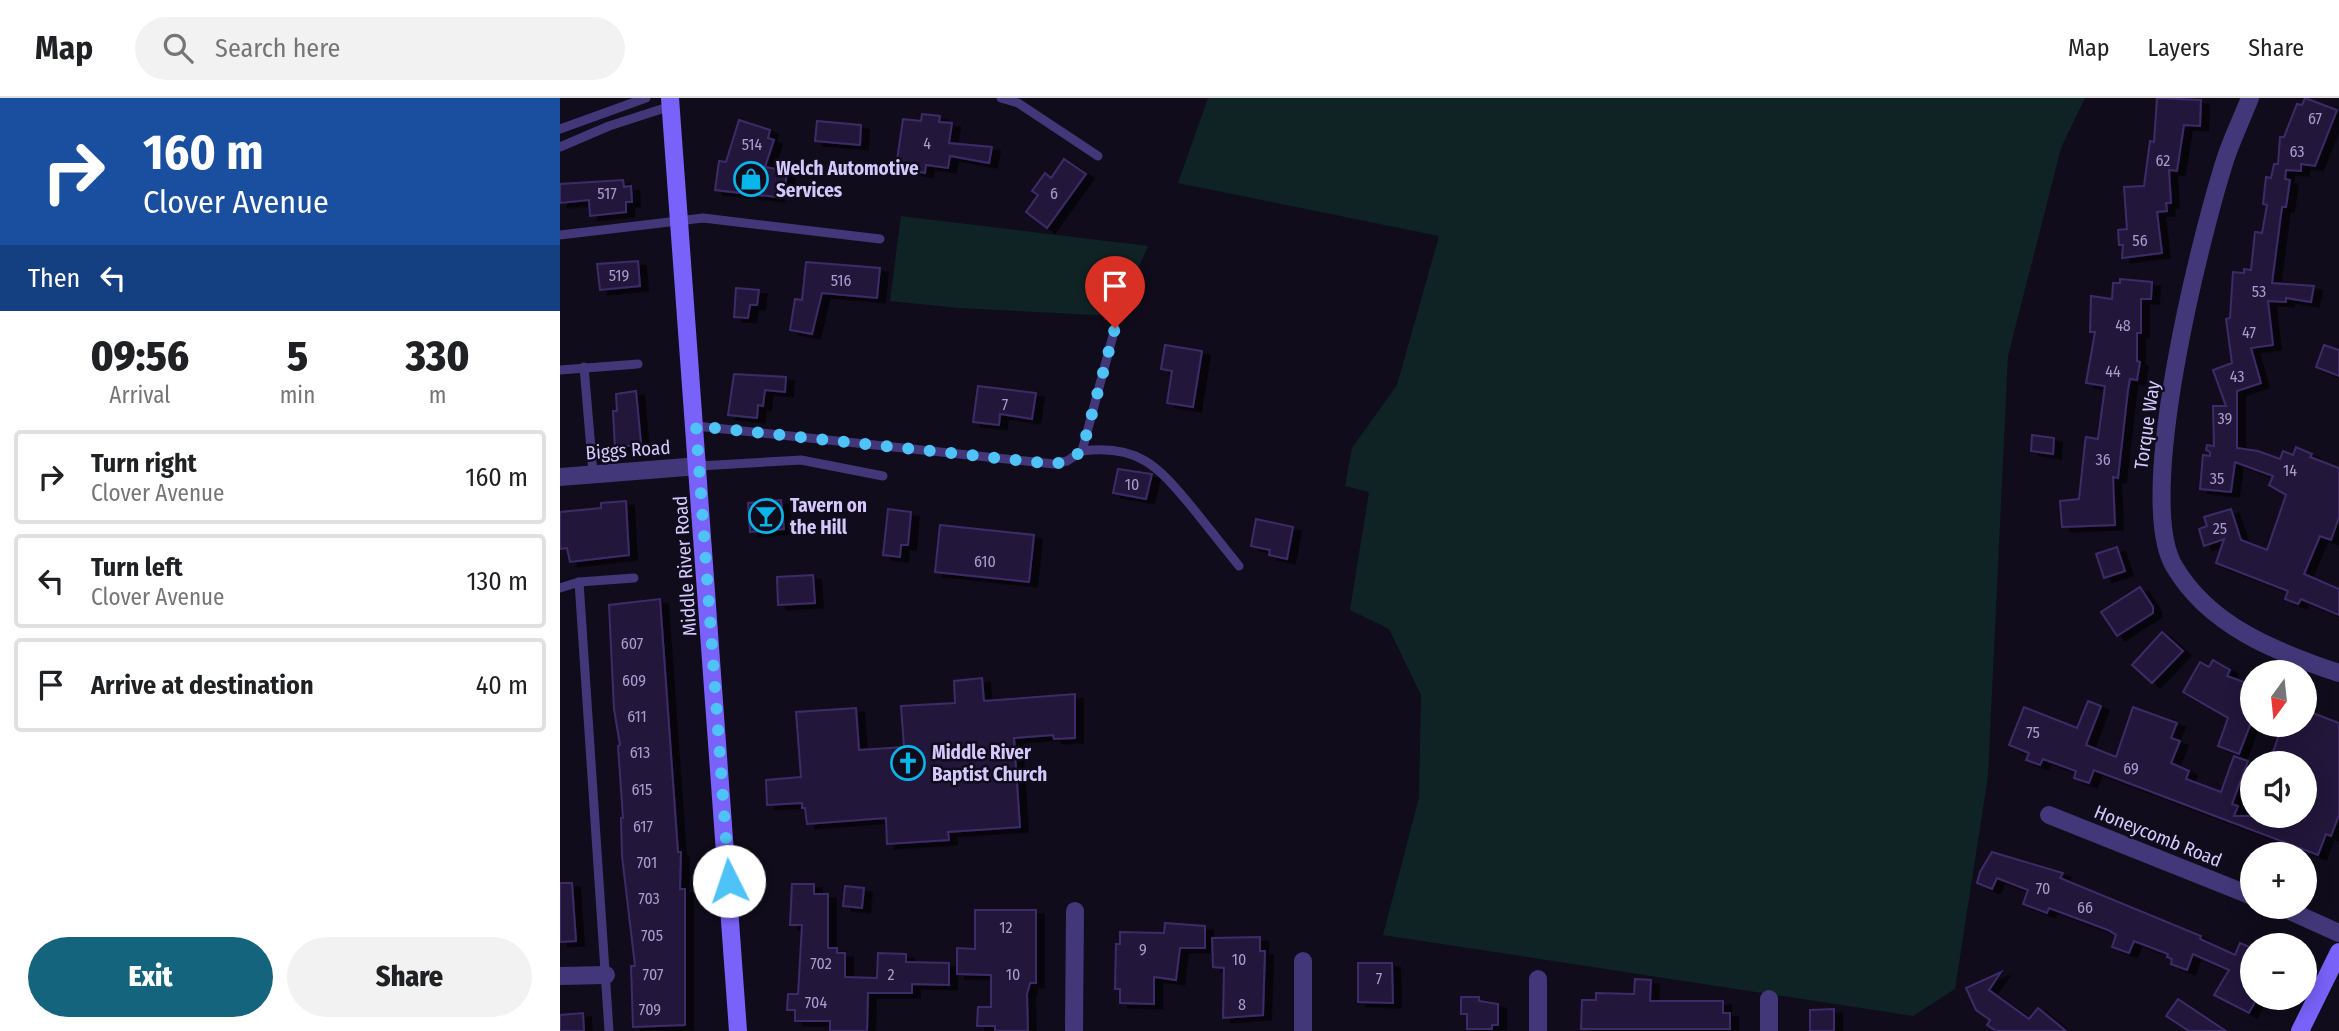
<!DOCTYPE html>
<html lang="en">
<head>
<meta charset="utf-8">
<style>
  :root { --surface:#fff; --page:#f2f2f2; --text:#202124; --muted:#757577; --line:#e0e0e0; --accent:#15647d }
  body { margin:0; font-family:"Fira Sans Condensed",sans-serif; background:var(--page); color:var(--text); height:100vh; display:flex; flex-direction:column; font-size:26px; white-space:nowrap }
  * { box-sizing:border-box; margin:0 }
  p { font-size:23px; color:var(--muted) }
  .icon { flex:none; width:38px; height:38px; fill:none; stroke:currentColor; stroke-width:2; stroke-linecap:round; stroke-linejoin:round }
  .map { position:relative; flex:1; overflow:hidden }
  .sheet { display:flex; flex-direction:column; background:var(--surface); width:560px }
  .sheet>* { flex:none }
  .hud { background:#1a4fa0; color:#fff; overflow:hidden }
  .needle { width:46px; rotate:195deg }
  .fabs { position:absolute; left:1680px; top:562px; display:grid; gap:14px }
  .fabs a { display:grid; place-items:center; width:77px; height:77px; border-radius:50%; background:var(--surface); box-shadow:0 4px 18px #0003; font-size:35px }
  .pin { position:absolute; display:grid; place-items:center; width:60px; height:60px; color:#fff; margin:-72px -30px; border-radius:50% 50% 50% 0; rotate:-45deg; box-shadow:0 0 7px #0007 }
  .pin .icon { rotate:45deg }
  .me { position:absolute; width:77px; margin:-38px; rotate:356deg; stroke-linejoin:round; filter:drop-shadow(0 0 5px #0008) }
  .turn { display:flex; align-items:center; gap:24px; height:147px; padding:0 28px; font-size:32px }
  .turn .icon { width:91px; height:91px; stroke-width:2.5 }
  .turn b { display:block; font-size:49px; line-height:60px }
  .then { display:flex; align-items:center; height:66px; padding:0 28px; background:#0003; gap:14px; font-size:26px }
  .eta { display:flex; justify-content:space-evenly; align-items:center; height:119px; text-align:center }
  .eta b { font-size:42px; font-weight:800; line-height:49px }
  .primary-button { display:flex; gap:14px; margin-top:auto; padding:14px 28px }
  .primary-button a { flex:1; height:80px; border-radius:42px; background:var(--accent); color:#fff; font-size:28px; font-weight:800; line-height:80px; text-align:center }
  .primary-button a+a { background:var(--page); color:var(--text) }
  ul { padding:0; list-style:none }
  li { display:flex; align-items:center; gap:21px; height:94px; margin:0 14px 10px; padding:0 14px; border:4px solid var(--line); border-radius:7px }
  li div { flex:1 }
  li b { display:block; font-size:26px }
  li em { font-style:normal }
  header { display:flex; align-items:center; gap:42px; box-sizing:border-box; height:98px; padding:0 35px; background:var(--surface); border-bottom:2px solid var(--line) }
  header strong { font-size:33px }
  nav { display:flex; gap:38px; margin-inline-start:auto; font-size:24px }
  .search { width:490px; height:63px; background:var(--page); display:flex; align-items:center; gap:18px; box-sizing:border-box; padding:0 24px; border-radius:38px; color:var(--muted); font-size:26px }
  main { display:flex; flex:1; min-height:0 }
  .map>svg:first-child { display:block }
</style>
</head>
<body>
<header>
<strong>Map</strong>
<div class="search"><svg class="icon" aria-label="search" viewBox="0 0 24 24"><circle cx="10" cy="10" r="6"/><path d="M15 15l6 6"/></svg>Search here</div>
<nav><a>Map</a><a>Layers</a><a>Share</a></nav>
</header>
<main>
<section class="sheet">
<div class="hud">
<div class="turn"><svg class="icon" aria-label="right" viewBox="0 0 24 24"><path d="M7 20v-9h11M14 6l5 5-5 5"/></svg><div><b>160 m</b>Clover Avenue</div></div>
<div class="then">Then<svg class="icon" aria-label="left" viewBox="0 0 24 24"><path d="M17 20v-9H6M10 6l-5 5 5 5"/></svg></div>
</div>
<div class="eta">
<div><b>09:56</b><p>Arrival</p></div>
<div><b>5</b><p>min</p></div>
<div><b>330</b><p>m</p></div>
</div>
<ul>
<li><svg class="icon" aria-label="right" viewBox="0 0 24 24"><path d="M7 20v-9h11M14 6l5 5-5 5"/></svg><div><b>Turn right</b><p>Clover Avenue</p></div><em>160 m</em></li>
<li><svg class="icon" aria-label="left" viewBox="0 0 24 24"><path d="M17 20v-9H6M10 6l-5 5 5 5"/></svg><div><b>Turn left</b><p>Clover Avenue</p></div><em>130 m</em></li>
<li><svg class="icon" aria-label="arrive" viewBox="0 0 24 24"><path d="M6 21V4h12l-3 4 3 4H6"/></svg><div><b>Arrive at destination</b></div><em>40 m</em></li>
</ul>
<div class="primary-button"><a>Exit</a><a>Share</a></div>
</section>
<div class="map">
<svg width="1779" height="933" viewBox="0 0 1779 933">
  <defs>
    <filter id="shadow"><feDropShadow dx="8" dy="4.5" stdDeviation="0" flood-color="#0009"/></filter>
  </defs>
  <rect width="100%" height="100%" fill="#100c1b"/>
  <g fill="#0f2325">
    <polygon points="648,0 1525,0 1501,50 1448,258 1428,678 1395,891 1353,918 823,837 859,700 861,597 829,531 790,512 809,394 785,388 792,350 837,287 879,138 618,85"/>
    <polygon points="341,118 588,148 557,218 399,210 330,203"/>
  </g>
  <g fill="#24183b" stroke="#3e2b67" stroke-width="2" filter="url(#shadow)">
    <polygon points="1597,0 1641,2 1640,28 1624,27 1617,73 1609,72 1611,105 1606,105 1607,113 1597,114 1602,155 1562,160 1563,147 1559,147 1558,132 1567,131 1564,89 1584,88 1590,43 1594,44"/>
    <polygon points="1745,0 1777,12 1755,68 1741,66 1741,73 1726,72 1725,81 1730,82 1726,109 1722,109 1712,185 1754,188 1751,204 1726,200 1726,204 1708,203 1713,247 1691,250 1701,285 1677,293 1677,350 1698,353 1720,361 1723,353 1733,357 1736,349 1752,356 1750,359 1779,370 1779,419 1771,442 1760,438 1744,476 1779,491 1779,517 1741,501 1738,506 1725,501 1728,493 1656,465 1664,441 1644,448 1639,431 1647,428 1644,419 1671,411 1681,442 1707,452 1726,397 1709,387 1713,378 1675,364 1671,394 1640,391 1643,357 1650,358 1650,354 1646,352 1647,347 1654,348 1653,308 1666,308 1653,272 1672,265 1666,221 1670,220 1673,174 1684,175 1684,171 1691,172 1695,134 1702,135 1707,107 1703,106 1706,79 1711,80 1714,66 1718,66 1720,39 1724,39 1737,6 1742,7"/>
    <polygon points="362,16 380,18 379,24 392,25 389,45 432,49 429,65 390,58 388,70 366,67 365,75 336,69 343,21 361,23"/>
    <polygon points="179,22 210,32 208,40 214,42 205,69 227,73 225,90 217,88 216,99 155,92 159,63 166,64"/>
    <polygon points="257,23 301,27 300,47 255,43"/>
    <polygon points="504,61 526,76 487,130 466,114 478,97 472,93 485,75 491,80"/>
    <polygon points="63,82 64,89 71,88 72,104 66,104 66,114 30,118 29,102 0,105 0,86"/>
    <polygon points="78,163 80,188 40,192 37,166"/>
    <polygon points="246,164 320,170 317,200 262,195 252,236 230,232 235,201 242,202"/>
    <polygon points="1560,181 1592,184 1591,201 1581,201 1581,235 1577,235 1577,263 1580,264 1577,282 1570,281 1568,292 1558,380 1553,379 1555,427 1502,429 1500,403 1519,401 1525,345 1526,339 1538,341 1545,288 1526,285 1535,234 1530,234 1531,198 1552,201 1553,185 1560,185"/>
    <polygon points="176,190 199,192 197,207 190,207 188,220 174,219"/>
    <polygon points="605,247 642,253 633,309 607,305 612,273 601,271"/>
    <polygon points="1764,247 1779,252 1779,278 1756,269"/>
    <polygon points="174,276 226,279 225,294 205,292 203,308 198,307 197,320 168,317"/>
    <polygon points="418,288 476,295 472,321 440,316 439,327 413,324"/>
    <polygon points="76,293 81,345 55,351 53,313 57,313 56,296"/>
    <polygon points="1472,337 1494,340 1493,356 1471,353"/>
    <polygon points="558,371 592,376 586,401 553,395"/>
    <polygon points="221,402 224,431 190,434 188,405"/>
    <polygon points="66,403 69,457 10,464 7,450 0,451 0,414 41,410 41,405"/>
    <polygon points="328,411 351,414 348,447 341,447 340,459 323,457"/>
    <polygon points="696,421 733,429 727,461 709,457 710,452 691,448"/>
    <polygon points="380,427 474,437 469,484 375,474"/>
    <polygon points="1557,449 1565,473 1544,480 1536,456"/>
    <polygon points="253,477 255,505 218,507 217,479"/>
    <polygon points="1580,489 1593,509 1593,515 1557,538 1541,514"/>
    <polygon points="100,501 118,754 121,754 120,791 125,791 125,927 73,929 71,868 75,868 62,758 61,720 63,720 58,648 60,647 54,611 49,507"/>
    <polygon points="1602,534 1623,553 1592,585 1572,567"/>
    <polygon points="1653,562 1670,572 1667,578 1692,587 1692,622 1679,656 1658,648 1668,620 1623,594 1640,564 1649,569"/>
    <polygon points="422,580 424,603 515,596 515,640 494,641 493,637 454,640 460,729 388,734 389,742 327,746 326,720 247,726 245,710 242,710 242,705 207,707 206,682 241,679 236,614 296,610 299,652 344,649 341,608 395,605 394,583"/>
    <polygon points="1528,603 1541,608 1526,647 1556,659 1573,609 1617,625 1611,640 1620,643 1611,665 1629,673 1626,681 1661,694 1674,658 1688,663 1672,706 1678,708 1674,718 1745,718 1745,665 1709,665 1723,626 1745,626 1745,612 1779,625 1779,717 1771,738 1766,736 1758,757 1534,672 1529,685 1514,680 1516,673 1483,661 1480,667 1466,662 1469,655 1449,647 1464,609 1517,630"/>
    <polygon points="1432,754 1503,775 1500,780 1641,838 1640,841 1675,857 1680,845 1692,850 1692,900 1696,902 1689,915 1654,897 1669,872 1633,856 1627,872 1611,866 1612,861 1607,859 1608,856 1574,843 1569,855 1552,849 1556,837 1548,832 1489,810 1487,815 1463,806 1468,792 1437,780 1432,791 1417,785 1420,774"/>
    <polygon points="0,785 12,785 16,843 0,844"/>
    <polygon points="232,786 254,786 254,796 268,796 268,850 277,850 277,855 285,855 285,879 317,880 318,855 346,856 346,864 389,865 389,887 352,886 352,895 308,895 307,933 270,933 270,923 235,923 235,912 227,912 228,896 238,896 242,827 230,827"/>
    <polygon points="285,788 304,790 302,810 283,808"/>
    <polygon points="415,812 476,812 476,885 470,885 467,896 468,933 435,933 435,928 417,928 418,909 431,909 431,877 397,876 397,850 415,851"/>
    <polygon points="605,825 645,828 645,850 620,850 616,882 594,879 594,906 560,905 560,891 555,891 556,846 560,846 560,834 604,835"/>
    <polygon points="700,839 700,853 705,853 703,917 663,920 664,870 653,869 652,840"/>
    <polygon points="798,865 832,865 833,905 798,904"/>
    <polygon points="1441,874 1429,892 1469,921 1478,910 1506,933 1436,933 1427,927 1430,922 1416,912 1406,890"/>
    <polygon points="1075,881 1091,882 1090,903 1163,903 1163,915 1170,915 1170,931 1021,931 1022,902 1036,902 1036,895 1074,896"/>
    <polygon points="901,899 919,899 919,903 938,906 938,927 932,927 932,931 907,931 907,916 901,916"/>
    <polygon points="1618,901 1666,933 1629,933 1606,918"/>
    <polygon points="1274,911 1274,933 1250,933 1250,912"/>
    <polygon points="23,915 24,933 0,933 0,917"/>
  </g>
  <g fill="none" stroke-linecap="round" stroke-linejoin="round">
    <g stroke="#423879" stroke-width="9">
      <polyline points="441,0 458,5 538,58"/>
      <polyline points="0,31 86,0"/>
      <polyline points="0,49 49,28 111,8"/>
      <polyline points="0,137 143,120 320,141"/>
      <polyline points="24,269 33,375"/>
      <polyline points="0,272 78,266"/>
      <polyline points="136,328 494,366 507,363 522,353 555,230"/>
      <path d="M522,353C578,346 598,368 631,408C647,428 663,448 679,468"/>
      <polyline points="139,368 241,362 323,378"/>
      <polyline points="19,484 74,480"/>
      <polyline points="0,490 19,484 49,933"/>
    </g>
    <g stroke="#423879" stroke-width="18">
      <path d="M1690,0C1682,20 1673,39 1666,59C1641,137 1574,400 1614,468C1649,528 1716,554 1779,575"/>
      <polyline points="0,379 139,368"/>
      <polyline points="1489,717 1692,798"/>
      <polyline points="1719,808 1779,835"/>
      <polyline points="743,863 743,933"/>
      <polyline points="0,878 46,877"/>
      <polyline points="514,933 515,813"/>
      <polyline points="978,933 978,881"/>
      <polyline points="1209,933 1209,901"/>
    </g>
    <g stroke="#7962f9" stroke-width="18">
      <polyline points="110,0 178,933"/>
      <polyline points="1740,933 1779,854"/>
    </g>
  </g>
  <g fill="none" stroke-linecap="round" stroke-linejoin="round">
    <polyline stroke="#4fc3f7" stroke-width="12" stroke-dasharray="0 21.6" points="169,783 136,328 494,366 508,363 522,353 555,230"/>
  </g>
  <defs>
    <g id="shop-ring" transform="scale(1.75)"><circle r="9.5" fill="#100c1b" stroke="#08b6e9" stroke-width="1.5"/><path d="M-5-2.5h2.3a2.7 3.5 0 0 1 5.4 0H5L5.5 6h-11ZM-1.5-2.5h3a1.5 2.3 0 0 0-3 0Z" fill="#08b6e9"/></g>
    <g id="bar-ring" transform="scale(1.75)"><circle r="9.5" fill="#100c1b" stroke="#08b6e9" stroke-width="1.5"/><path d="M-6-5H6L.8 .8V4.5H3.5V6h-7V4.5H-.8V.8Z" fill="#08b6e9"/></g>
    <g id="church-ring" transform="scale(1.75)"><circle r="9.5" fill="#100c1b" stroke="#08b6e9" stroke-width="1.5"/><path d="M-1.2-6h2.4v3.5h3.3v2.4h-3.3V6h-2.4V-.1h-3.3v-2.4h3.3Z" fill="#08b6e9"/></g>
  </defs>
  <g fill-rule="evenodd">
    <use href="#shop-ring" x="191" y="81"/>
    <use href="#bar-ring" x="206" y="418"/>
    <use href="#church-ring" x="348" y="665"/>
  </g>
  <g text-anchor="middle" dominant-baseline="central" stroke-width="5" stroke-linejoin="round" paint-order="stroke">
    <g font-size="16" fill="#a89ccc">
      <text x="1755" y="20">67</text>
      <text x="367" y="45">4</text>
      <text x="192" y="46">514</text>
      <text x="1737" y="53">63</text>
      <text x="1603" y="62">62</text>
      <text x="47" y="95">517</text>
      <text x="494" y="95">6</text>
      <text x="1580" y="142">56</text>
      <text x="59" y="177">519</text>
      <text x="281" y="182">516</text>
      <text x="1699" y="193">53</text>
      <text x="1563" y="227">48</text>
      <text x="1689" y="234">47</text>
      <text x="1553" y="273">44</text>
      <text x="1677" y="278">43</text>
      <text x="445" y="306">7</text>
      <text x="1665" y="320">39</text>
      <text x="1543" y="361">36</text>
      <text x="1730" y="372">14</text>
      <text x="1657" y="380">35</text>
      <text x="572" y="386">10</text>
      <text x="1660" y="430">25</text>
      <text x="425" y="463">610</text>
      <text x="72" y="545">607</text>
      <text x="74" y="582">609</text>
      <text x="77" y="618">611</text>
      <text x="1473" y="634">75</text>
      <text x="80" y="654">613</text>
      <text x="1571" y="670">69</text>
      <text x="82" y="691">615</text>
      <text x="83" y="728">617</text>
      <text x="87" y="764">701</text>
      <text x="1483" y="790">70</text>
      <text x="89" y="800">703</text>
      <text x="1525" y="809">66</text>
      <text x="446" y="829">12</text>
      <text x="92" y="837">705</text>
      <text x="583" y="851">9</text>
      <text x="679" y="861">10</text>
      <text x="261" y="865">702</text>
      <text x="93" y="876">707</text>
      <text x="331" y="876">2</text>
      <text x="453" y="876">10</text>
      <text x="819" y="880">7</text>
      <text x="256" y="904">704</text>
      <text x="682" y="906">8</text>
      <text x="90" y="911">709</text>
    </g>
    <g font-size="19" font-weight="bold" fill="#d4c8fd" stroke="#100c1b" text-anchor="start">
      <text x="216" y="70">Welch Automotive<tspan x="216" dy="22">Services</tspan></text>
      <text x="230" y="407">Tavern on<tspan x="230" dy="22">the Hill</tspan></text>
      <text x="372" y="654">Middle River<tspan x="372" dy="22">Baptist Church</tspan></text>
    </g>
    <g font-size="19" fill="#d4c8fd" stroke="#100c1b">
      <text transform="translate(1587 327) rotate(-82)">Torque Way</text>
      <text transform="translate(68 352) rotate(-4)">Biggs Road</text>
      <text transform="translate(125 468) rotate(-94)">Middle River Road</text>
      <text transform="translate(1598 738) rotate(22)">Honeycomb Road</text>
    </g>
  </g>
</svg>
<div class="fabs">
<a><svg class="needle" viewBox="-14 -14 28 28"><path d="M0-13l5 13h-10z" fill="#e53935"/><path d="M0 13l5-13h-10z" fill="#757577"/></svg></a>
<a><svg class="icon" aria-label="sound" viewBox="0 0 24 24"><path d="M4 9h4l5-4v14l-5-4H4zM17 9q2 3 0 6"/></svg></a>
<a>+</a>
<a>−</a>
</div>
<div class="pin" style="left:555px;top:230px;background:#d93025"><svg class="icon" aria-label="arrive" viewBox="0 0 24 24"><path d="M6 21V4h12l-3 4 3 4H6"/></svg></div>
<svg class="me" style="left:169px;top:783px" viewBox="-20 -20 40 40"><circle r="19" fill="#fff"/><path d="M0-13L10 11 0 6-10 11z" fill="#4fc3f7"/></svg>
</div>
</main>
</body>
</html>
